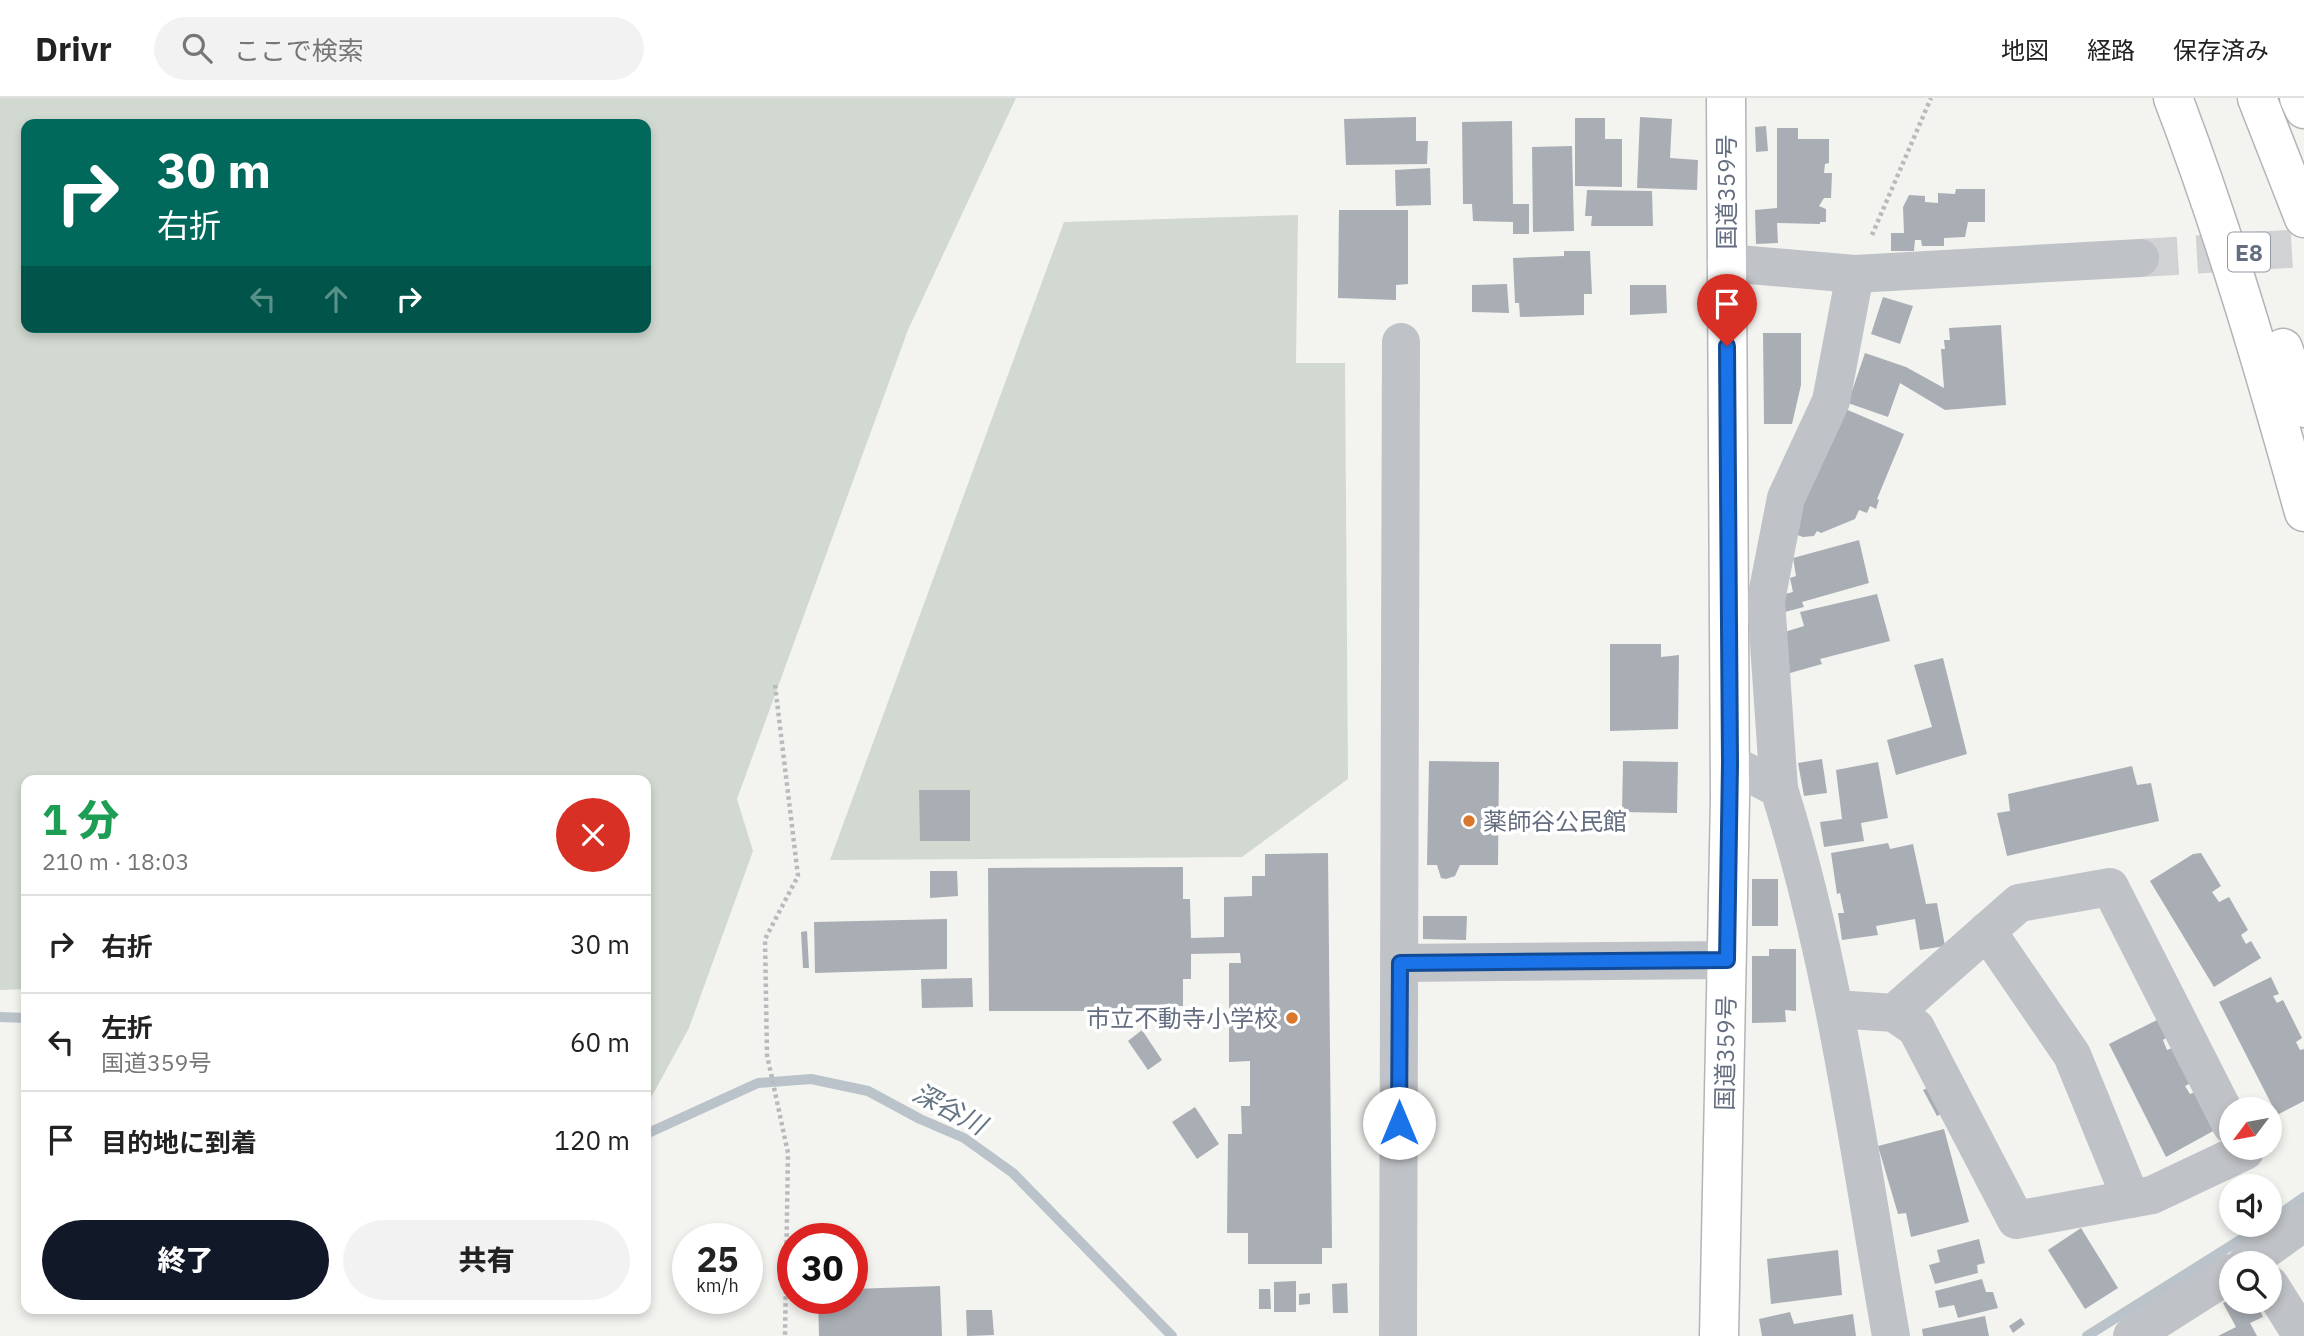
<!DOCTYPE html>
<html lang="ja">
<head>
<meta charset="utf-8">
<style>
  :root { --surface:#fff; --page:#f2f2f2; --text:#222; --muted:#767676; --line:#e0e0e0; --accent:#111827 }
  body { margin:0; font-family:"IBM Plex Sans","Noto Sans JP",sans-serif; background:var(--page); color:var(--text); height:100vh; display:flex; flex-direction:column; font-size:26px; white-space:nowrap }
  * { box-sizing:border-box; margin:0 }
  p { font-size:23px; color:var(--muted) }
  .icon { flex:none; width:38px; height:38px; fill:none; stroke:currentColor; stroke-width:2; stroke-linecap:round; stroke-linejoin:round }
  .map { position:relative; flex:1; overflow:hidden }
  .side { position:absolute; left:21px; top:677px; width:630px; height:539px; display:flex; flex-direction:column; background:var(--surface); border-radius:14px; box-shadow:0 4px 10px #0003 }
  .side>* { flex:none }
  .banner { position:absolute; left:21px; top:21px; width:630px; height:214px; border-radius:14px; box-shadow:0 4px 10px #0003; background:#00695c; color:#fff; overflow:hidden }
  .needle { width:46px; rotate:238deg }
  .controls { position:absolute; left:2219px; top:999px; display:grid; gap:14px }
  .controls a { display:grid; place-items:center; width:63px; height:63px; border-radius:50%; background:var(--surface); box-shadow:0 4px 10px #0003; font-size:35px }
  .speed { position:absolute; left:672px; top:1125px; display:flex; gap:14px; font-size:35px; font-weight:700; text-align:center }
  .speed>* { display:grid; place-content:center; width:91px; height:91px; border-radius:50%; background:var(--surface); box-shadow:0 4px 10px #0003; line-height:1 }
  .speed small { font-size:18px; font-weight:400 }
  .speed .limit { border:10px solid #d22; background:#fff; color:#111 }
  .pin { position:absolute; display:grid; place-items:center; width:60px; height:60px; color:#fff; margin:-72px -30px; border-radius:50% 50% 50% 0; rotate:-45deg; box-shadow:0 0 7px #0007 }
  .pin .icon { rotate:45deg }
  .me { position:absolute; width:77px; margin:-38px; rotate:0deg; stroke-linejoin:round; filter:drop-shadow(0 0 5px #0008) }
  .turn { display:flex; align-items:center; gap:24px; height:147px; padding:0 21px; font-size:32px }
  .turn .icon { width:91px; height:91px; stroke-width:2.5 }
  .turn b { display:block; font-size:49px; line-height:60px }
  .lanes { display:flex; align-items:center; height:66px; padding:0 21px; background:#0003; justify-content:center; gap:35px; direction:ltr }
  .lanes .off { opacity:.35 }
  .round { display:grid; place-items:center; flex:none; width:74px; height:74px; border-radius:37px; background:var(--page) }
  .overview { display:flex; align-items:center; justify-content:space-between; height:119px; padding:0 21px }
  h1 { font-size:42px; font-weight:800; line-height:52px; color:#1e9e55 }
  .action { display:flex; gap:14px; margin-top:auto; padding:14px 21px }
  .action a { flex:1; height:80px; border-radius:42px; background:var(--accent); color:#fff; font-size:28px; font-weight:800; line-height:80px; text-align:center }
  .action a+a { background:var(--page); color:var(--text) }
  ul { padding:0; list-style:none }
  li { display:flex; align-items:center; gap:21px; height:98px; padding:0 21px; border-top:2px solid var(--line) }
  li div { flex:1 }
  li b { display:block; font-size:26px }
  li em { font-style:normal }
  header { display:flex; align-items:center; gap:42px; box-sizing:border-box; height:98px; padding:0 35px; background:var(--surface); border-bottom:2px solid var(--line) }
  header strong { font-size:33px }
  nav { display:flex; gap:38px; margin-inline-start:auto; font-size:24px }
  .search { width:490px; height:63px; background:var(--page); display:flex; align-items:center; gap:18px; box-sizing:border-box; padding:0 24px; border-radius:38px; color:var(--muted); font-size:26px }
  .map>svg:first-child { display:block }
</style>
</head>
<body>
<header>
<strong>Drivr</strong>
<div class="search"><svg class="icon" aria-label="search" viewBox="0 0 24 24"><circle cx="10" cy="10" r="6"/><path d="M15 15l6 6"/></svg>ここで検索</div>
<nav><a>地図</a><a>経路</a><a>保存済み</a></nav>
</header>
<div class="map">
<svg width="2304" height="1238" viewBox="0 0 2304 1238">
  <rect width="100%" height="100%" fill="#f3f4f0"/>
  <g fill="#d2d9d0" fill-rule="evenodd">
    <path d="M0,0H1016L908,232L737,701L753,753L689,930L646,1009V682H26V891L0,892ZM26,26H646V229H26Z"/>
    <polygon points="1298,117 1296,265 1345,265 1348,681 1242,759 830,762 1064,124"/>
  </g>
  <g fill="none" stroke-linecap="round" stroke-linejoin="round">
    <g stroke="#bbc3ca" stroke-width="10">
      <polyline points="0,919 26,920"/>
      <polyline points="646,1036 758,985 811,981 868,993 920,1021 964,1040 1013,1075 1172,1238"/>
      <polyline points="2270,1123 2304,1099"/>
      <polyline points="2087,1238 2264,1127"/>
    </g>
  </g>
  <g fill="#a9aeb5">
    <polygon points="1416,19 1416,43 1428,43 1427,66 1346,67 1344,21"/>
    <polygon points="1640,19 1672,21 1670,60 1698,62 1697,92 1637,90"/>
    <polygon points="1575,20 1605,20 1605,41 1622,41 1622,89 1575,88"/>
    <polygon points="1512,23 1513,106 1529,106 1529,136 1513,136 1513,124 1473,123 1472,106 1463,106 1462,24"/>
    <polygon points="1766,28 1768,53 1756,54 1755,29"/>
    <polygon points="1777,30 1798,30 1798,41 1829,41 1829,65 1825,66 1824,75 1832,75 1831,100 1824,100 1819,108 1826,111 1826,124 1820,124 1820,126 1777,125 1778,145 1756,146 1755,112 1777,110"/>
    <polygon points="1572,48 1574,133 1533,134 1532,49"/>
    <polygon points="1430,70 1431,107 1396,108 1395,72"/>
    <polygon points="1956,91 1985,91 1985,124 1968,124 1965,139 1944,140 1944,148 1922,148 1921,142 1915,142 1914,153 1891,153 1891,135 1904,135 1903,109 1909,97 1925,98 1925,104 1938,105 1938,95 1955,96"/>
    <polygon points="1587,92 1652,93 1653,128 1591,128 1592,118 1585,118"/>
    <polygon points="1339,112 1408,112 1408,186 1396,187 1396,202 1338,200"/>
    <polygon points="1564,153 1590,153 1592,196 1584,196 1584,217 1520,219 1519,205 1515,205 1513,160 1564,158"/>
    <polygon points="1507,186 1509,215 1472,214 1472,187"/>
    <polygon points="1630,187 1666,187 1667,215 1630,217"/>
    <polygon points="1883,199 1913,208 1900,246 1871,236"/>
    <polygon points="2001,227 2006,307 1945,312 1900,285 1888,319 1848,305 1865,255 1906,269 1944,290 1941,251 1945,251 1944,242 1950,242 1949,230"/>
    <polygon points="1763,235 1801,235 1801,287 1792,326 1764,326"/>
    <polygon points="1843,310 1904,336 1877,401 1879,402 1876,411 1870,408 1867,415 1859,412 1855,421 1821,435 1817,433 1814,438 1803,439 1789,434"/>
    <polygon points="1859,442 1869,485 1802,504 1804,509 1781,515 1777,498 1793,494 1790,480 1796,478 1793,460"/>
    <polygon points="1877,496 1890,543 1820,561 1822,566 1783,577 1778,536 1804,528 1800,514"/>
    <polygon points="1610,546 1661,546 1661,559 1679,557 1678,631 1610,633"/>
    <polygon points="1943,560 1967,656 1896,677 1887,642 1932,629 1914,567"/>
    <polygon points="1822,661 1827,695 1804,698 1798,665"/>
    <polygon points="1429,663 1499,664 1498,767 1460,767 1455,778 1446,781 1441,780 1437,767 1427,767"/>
    <polygon points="1623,663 1678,664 1677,715 1622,714"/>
    <polygon points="1878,664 1888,720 1861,725 1864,743 1824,749 1820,724 1842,721 1836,672"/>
    <polygon points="2132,668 2137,687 2151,685 2159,723 2007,758 1997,715 2010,713 2008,696"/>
    <polygon points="919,692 970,692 970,743 920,743"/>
    <polygon points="1888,745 1890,751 1913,746 1926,806 1937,805 1945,848 1920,852 1915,821 1876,828 1878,837 1842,842 1838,815 1844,815 1840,795 1837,796 1831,755"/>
    <polygon points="1328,755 1332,1150 1322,1150 1322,1166 1248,1166 1248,1135 1227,1135 1228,1036 1242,1036 1241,1008 1250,1008 1250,963 1229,964 1229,865 1241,865 1240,855 1191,856 1191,881 1183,881 1183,908 1171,908 1171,913 989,913 988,770 1183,769 1183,801 1190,801 1191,840 1224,839 1224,799 1252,798 1252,778 1265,778 1265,756"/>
    <polygon points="2201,755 2221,788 2212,794 2219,804 2229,799 2248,832 2241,837 2246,846 2251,843 2261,860 2214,889 2150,783 2193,756"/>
    <polygon points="930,773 957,773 958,798 930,800"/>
    <rect x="1752" y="781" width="26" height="47"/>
    <polygon points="1423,818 1467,818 1466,842 1423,841"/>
    <polygon points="947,821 947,871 815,875 814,824"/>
    <polygon points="807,833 809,870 803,870 801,834"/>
    <polygon points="1769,851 1796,851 1796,913 1785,912 1786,924 1752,925 1752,858 1769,858"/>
    <polygon points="2271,879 2279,896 2273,898 2277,905 2283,902 2302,940 2296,944 2300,952 2304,951 2304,1003 2277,1017 2219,904"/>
    <polygon points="972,880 973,909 922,910 921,881"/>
    <polygon points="2159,921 2169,938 2163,942 2167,952 2174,949 2191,985 2185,988 2190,996 2195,994 2215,1032 2166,1059 2109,946"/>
    <polygon points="1142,932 1162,962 1148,972 1128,943"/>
    <polygon points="1933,987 1947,1013 1937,1018 1923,992"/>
    <polygon points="1195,1009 1219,1046 1197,1061 1172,1024"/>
    <polygon points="1944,1031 1969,1124 1911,1139 1906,1115 1898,1116 1878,1048"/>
    <polygon points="2081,1130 2118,1190 2085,1211 2048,1152"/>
    <polygon points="1979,1141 1985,1165 1977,1167 1978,1175 1935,1186 1929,1167 1940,1164 1937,1152"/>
    <polygon points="1838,1152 1842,1197 1771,1206 1767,1161"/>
    <polygon points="1982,1181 1986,1194 1993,1194 1998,1210 1958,1220 1954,1207 1939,1210 1935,1193"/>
    <polygon points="1296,1183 1296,1214 1274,1214 1274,1184"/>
    <polygon points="1347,1185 1348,1215 1333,1215 1332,1186"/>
    <polygon points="940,1188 942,1238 819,1238 818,1200 852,1200 852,1191"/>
    <polygon points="1259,1191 1270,1191 1271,1211 1259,1211"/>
    <polygon points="1310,1195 1310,1206 1299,1207 1299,1196"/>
    <polygon points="2231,1201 2231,1204 2256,1204 2263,1219 2250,1225 2257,1238 2218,1238 2236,1229 2223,1205"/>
    <polygon points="966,1212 992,1212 994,1237 967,1238"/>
    <polygon points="1790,1214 1794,1226 1853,1216 1856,1238 1762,1238 1759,1221"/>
    <polygon points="1985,1218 1989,1238 1923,1238 1922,1231"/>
    <polygon points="2021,1220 2025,1226 2013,1235 2009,1228"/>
  </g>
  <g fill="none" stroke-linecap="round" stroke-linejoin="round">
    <polyline stroke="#d0d2d4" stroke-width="38" stroke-dasharray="38 19" stroke-linecap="butt" points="2140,160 2304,150"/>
    <g stroke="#b2b4b8" stroke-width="41">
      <g id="highway">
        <path d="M2173,0C2225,136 2265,274 2304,414"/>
        <polyline points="2257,0 2304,120"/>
        <polyline points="2299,0 2304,11"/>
        <polyline points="2283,250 2304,310"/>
        <polyline points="1719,1238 1730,701 1726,0"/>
      </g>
    </g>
    <g stroke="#b9babd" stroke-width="4.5" stroke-dasharray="3.5 3.5" stroke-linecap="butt">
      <polyline points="1872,137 1931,0"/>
      <polyline points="775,587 798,778 765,841 767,957 788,1055 785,1238"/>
    </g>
    <g stroke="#bfc2c6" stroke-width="38">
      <polyline points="1726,165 1855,176 2140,160"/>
      <path d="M1730,665L1779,691C1835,869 1859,1055 1891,1238"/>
      <polyline points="1779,691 1766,502 1786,400 1831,303 1855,176"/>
      <polyline points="1987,833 2072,957 2131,1101"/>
      <polyline points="1400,865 1727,862"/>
      <polyline points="1835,911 1894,915 1916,930 2016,1122 2152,1097 2245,1053 2243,1050"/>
      <polyline points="1894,915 2019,805 2110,789 2231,1027"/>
      <polyline points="2246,1166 2304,1124"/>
      <polyline points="2270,1187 2302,1238"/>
      <polyline points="1398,1238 1401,244"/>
      <polyline points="2132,1238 2231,1175"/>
    </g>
    <use href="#highway" stroke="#fff" stroke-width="38"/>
  </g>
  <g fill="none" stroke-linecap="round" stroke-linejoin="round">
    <g stroke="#114b97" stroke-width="18">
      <polyline id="route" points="1399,1025 1400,865 1727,862 1730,665 1727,248"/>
    </g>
    <use href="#route" stroke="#1a73e8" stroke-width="12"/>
  </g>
  <g fill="#d9782c" stroke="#fff" stroke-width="2.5">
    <circle cx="1469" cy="723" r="7"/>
    <circle cx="1292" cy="920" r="7"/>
  </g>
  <g text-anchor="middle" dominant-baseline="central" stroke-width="7" stroke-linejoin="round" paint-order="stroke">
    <rect fill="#fff" stroke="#939aa6" stroke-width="2" x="2228" y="134.5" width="42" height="39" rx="5"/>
    <g font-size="23" font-weight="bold" fill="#656e80">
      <text x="2249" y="154">E8</text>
    </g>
    <g font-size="24" fill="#656e80" stroke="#fff">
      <text transform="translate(1726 94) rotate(-90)">国道359号</text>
      <text transform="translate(1725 955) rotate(-89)">国道359号</text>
    </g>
    <g font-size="24" fill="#656e80" stroke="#fff" text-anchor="start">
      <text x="1483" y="723">薬師谷公民館</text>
      <text x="1278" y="920" text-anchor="end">市立不動寺小学校</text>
    </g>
    <g font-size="26" font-style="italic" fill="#657584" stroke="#fff">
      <text transform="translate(950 1010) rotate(28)">深谷川</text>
    </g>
  </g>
</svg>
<div class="controls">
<a><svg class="needle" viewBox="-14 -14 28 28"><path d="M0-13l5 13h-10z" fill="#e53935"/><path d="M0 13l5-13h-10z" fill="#767676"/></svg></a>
<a><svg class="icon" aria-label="sound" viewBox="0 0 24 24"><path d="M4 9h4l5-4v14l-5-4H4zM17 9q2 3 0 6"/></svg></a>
<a><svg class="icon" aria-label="search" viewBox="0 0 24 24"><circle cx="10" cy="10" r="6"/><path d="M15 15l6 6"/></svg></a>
</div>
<div class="speed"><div>25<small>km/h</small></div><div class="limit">30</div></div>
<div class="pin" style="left:1727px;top:248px;background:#d93025"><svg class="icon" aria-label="arrive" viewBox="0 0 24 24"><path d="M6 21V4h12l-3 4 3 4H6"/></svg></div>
<svg class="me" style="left:1399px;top:1025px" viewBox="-20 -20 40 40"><circle r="19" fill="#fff"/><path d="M0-13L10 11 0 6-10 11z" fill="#1a73e8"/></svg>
<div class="banner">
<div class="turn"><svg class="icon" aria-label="right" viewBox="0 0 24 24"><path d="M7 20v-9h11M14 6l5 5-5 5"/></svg><div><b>30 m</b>右折</div></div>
<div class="lanes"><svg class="icon off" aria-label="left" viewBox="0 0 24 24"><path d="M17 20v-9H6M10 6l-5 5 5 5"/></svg><svg class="icon off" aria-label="ahead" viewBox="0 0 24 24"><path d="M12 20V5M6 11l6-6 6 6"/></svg><svg class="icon" aria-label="right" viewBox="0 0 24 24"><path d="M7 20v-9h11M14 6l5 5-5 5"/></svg></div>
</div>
<section class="side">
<div class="overview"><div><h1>1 分</h1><p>210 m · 18:03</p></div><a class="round" style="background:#d93025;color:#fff"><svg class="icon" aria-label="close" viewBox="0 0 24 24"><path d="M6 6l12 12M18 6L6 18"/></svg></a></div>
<ul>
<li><svg class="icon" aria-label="right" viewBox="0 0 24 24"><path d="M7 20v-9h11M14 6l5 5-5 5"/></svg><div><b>右折</b></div><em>30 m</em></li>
<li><svg class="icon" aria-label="left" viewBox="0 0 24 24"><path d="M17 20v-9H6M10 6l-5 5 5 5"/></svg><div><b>左折</b><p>国道359号</p></div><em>60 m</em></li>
<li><svg class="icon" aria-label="arrive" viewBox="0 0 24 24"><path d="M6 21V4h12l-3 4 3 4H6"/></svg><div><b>目的地に到着</b></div><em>120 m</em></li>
</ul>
<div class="action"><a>終了</a><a>共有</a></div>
</section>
</div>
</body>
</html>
